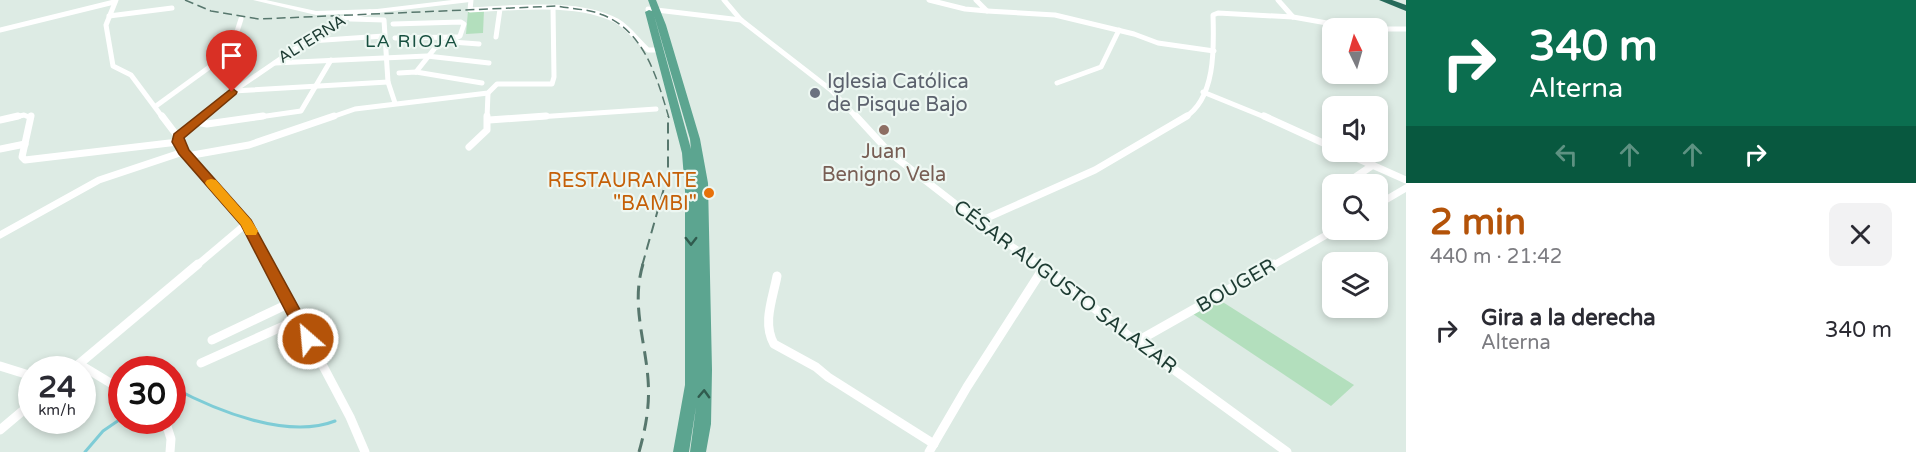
<!DOCTYPE html>
<html lang="es">
<head>
<meta charset="utf-8">
<style>
  :root { --surface:#fff; --page:#f2f2f3; --text:#2b2b33; --muted:#7c7c81; --accent:#b45309 }
  body { margin:0; font-family:"Varela Round",sans-serif; background:var(--page); color:var(--text); height:100vh; display:flex; flex-direction:column; font-size:22px; white-space:nowrap }
  * { box-sizing:border-box; margin:0 }
  p { font-size:20px; color:var(--muted) }
  .icon { flex:none; width:33px; height:33px; fill:none; stroke:currentColor; stroke-width:2; stroke-linecap:round; stroke-linejoin:round }
  .map { position:relative; flex:1; overflow:hidden }
  .drawer { display:flex; flex-direction:column; background:var(--surface); width:510px }
  .drawer>* { flex:none }
  .top-card { background:#0b6e4f; color:#fff; overflow:hidden }
  .needle { width:39px; rotate:355deg }
  .fabs { position:absolute; left:1322px; top:18px; display:grid; gap:12px }
  .fabs a { display:grid; place-items:center; width:66px; height:66px; border-radius:12px; background:var(--surface); box-shadow:0 3px 9px #0003; font-size:30px }
  .speed { position:absolute; left:18px; top:356px; display:flex; gap:12px; font-size:30px; font-weight:700; text-align:center }
  .speed>* { display:grid; place-content:center; width:78px; height:78px; border-radius:50%; background:var(--surface); box-shadow:0 3px 9px #0003; line-height:1 }
  .speed small { font-size:15px; font-weight:400 }
  .speed .limit { border:9px solid #d22; background:#fff; color:#111 }
  .pin { position:absolute; display:grid; place-items:center; width:51px; height:51px; color:#fff; margin:-62px -26px; border-radius:50% 50% 50% 0; rotate:-45deg; box-shadow:0 0 6px #0007 }
  .pin .icon { rotate:45deg }
  .me { position:absolute; width:66px; margin:-33px; rotate:333deg; stroke-linejoin:round; filter:drop-shadow(0 0 4px #0008) }
  .turn { display:flex; align-items:center; gap:21px; height:126px; padding:0 24px; font-size:27px }
  .turn .icon { width:78px; height:78px; stroke-width:2.5 }
  .turn b { display:block; font-size:42px; line-height:51px }
  .lanes { display:flex; align-items:center; height:57px; padding:0 24px; background:#0003; justify-content:center; gap:30px; direction:ltr }
  .lanes .off { opacity:.35 }
  .round { display:grid; place-items:center; flex:none; width:63px; height:63px; border-radius:12px; background:var(--page) }
  .head { display:flex; align-items:center; justify-content:space-between; height:102px; padding:0 24px }
  h1 { font-size:36px; font-weight:700; line-height:45px; color:var(--accent) }
  ul { padding:0; list-style:none }
  li { display:flex; align-items:center; gap:18px; height:90px; padding:0 24px }
  li div { flex:1 }
  li b { display:block; font-size:22px }
  li em { font-style:normal }
  main { display:flex; flex:1; min-height:0 }
  .map>svg:first-child { display:block }
</style>
</head>
<body>
<main>
<div class="map">
<svg width="1406" height="452" viewBox="0 0 1406 452">
  <rect width="100%" height="100%" fill="#ddebe4"/>
  <g fill="#b3dfbd">
    <polygon points="484,10 483,33 466,34 468,11"/>
    <polygon points="1210,294 1354,385 1331,406 1187,310"/>
  </g>
  <g fill="none" stroke-linecap="round" stroke-linejoin="round">
    <g stroke="#7eccd6" stroke-width="3">
      <path d="M172,387C215,410 287,440 335,421"/>
      <polyline points="85,452 103,431 122,418"/>
    </g>
    <g stroke="#fff" stroke-width="5">
      <polyline points="116,0 106,25 113,66 131,75 163,118"/>
      <path d="M471,0L470,10C514,8 578,0 617,21C629,28 638,41 648,50H659"/>
      <polyline points="724,0 741,20 831,90 857,118"/>
      <polyline points="929,0 965,9 987,11 976,0"/>
      <polyline points="1278,0 1293,17"/>
      <polyline points="648,9 741,20"/>
      <polyline points="987,11 1055,15 1134,34 1158,43 1214,51"/>
      <polyline points="109,16 172,8"/>
      <polyline points="351,19 384,20 388,82 395,103"/>
      <polyline points="393,24 461,22 464,24 460,36 435,48 416,72"/>
      <polyline points="1377,29 1406,29"/>
      <polyline points="0,30 114,2"/>
      <polyline points="496,37 500,9"/>
      <polyline points="395,38 456,37"/>
      <polyline points="310,41 384,36"/>
      <polyline points="452,42 479,44"/>
      <polyline points="275,63 427,56 489,63"/>
      <polyline points="399,73 416,72 482,83"/>
      <polyline points="1057,83 1101,67 1119,30"/>
      <polyline points="831,90 877,76"/>
      <polyline points="233,91 388,82"/>
      <polyline points="1203,92 1267,118"/>
      <polyline points="156,106 211,66 233,44 241,19"/>
      <polyline points="11,118 24,115 31,118"/>
      <polyline points="201,118 232,92 337,20 370,12"/>
      <polyline points="252,118 301,111 331,60"/>
      <polyline points="329,118 355,109 488,93 497,84 552,84 554,77 553,7"/>
      <polyline points="487,118 488,93"/>
      <polyline points="523,118 656,109"/>
      <path d="M1184,118C1216,99 1214,47 1213,15L1218,13L1293,17L1355,28"/>
    </g>
    <g stroke="#fff" stroke-width="7">
      <polyline points="31,116 22,157 25,160 178,142"/>
      <polyline points="162,116 178,137 183,152 247,223 270,266"/>
      <polyline points="856,116 890,153 1002,240 1042,266"/>
      <polyline points="1264,116 1332,147"/>
      <polyline points="0,120 18,116"/>
      <polyline points="489,120 546,116"/>
      <polyline points="196,122 207,124 263,116"/>
      <polyline points="178,137 203,116"/>
      <polyline points="469,147 487,130 487,116"/>
      <polyline points="0,149 25,144"/>
      <polyline points="1343,152 1406,180"/>
      <polyline points="187,156 249,145 334,116"/>
      <polyline points="1345,184 1373,165"/>
      <polyline points="1377,205 1406,188"/>
      <polyline points="978,222 1095,170 1187,116"/>
      <polyline points="0,235 99,180 183,152"/>
      <polyline points="196,266 247,223"/>
      <polyline points="1272,266 1335,230"/>
    </g>
    <g stroke="#fff" stroke-width="9">
      <polyline points="269,264 350,417 365,452"/>
      <polyline points="1040,264 1136,342 1287,452"/>
      <path d="M777,276C773,298 762,323 774,344L816,367L828,377L934,444"/>
      <polyline points="212,340 290,303"/>
      <polyline points="1136,342 1274,264"/>
      <polyline points="201,363 297,320"/>
      <polyline points="79,364 122,390"/>
      <polyline points="0,366 32,376"/>
      <polyline points="73,369 198,264"/>
      <polyline points="165,420 171,439 170,452"/>
      <polyline points="0,430 32,403"/>
      <polyline points="929,452 967,387 1044,267"/>
    </g>
    <polygon fill="#fff" fill-rule="evenodd" points="253,0 266,0 316,11 377,9 452,0 473,0 470,2 377,13 316,15"/>
    <path fill="#5ca590" fill-rule="evenodd" d="M648,0H656L666,25L700,139L708,183L712,370L711,424L706,452H690L696,407L689,452H673L685,385V191L682,153L645,12L649,10L652,11ZM654,15L690,139L691,149Z"/>
    <polygon fill="#266a5a" fill-rule="evenodd" points="1379,0 1392,0 1406,5 1406,11"/>
    <path stroke="#57776d" stroke-width="1.5" stroke-dasharray="9 4.5" stroke-linecap="butt" d="M185,0L211,11L259,19L557,6C572,9 589,9 603,15C645,32 657,78 669,118"/>
    <polyline stroke="#57776d" stroke-width="2" stroke-dasharray="11 6" stroke-linecap="butt" points="642,266 668,174 668,116"/>
    <path stroke="#57776d" stroke-width="3" stroke-dasharray="14 8" stroke-linecap="butt" d="M639,452C646,427 650,405 648,379C645,339 631,304 643,264"/>
  </g>
  <defs><path id="oneway-chevron" d="M-2-3.5L2.5 0L-2 3.5" fill="none" stroke-width="1.6" stroke-linecap="round" stroke-linejoin="round" transform="scale(1.5)"/></defs>
  <g stroke="#305b4e">
    <use href="#oneway-chevron" transform="translate(691 241) rotate(90)"/>
    <use href="#oneway-chevron" transform="translate(704 394) rotate(-88)"/>
  </g>
  <polygon fill="#b45309" stroke="#753606" stroke-width="1.5" points="232,88 237,92 236,94 184,138 189,150 251,220 316,339 313,343 302,343 241,225 179,154 172,142 174,134"/>
  <polygon fill="#f59e0b" points="211,179 216,180 251,220 258,231 256,235 246,235 241,225 207,186 205,183 207,180"/>
  <circle fill="#6b7280" stroke="#edf7f2" stroke-width="2" cx="815" cy="93" r="6"/>
  <circle fill="#8d6e63" stroke="#edf7f2" stroke-width="2" cx="884" cy="130" r="6"/>
  <circle fill="#e8710a" stroke="#edf7f2" stroke-width="2" cx="709" cy="193" r="6"/>
  <g text-anchor="middle" dominant-baseline="central" stroke-width="4.5" stroke-linejoin="round" paint-order="stroke">
    <g font-size="16" fill="#1d3b32" stroke="#edf7f2">
      <text transform="translate(312 39) rotate(-32)">ALTERNA</text>
    </g>
    <g font-size="18" letter-spacing="1.5" fill="#174f3f" stroke="#edf7f2">
      <text x="412" y="41">LA RIOJA</text>
    </g>
    <g font-size="20" fill="#5b616d" stroke="#edf7f2" text-anchor="start">
      <text x="827" y="82">Iglesia Católica<tspan x="827" dy="23">de Pisque Bajo</tspan></text>
    </g>
    <g font-size="20" fill="#785e54" stroke="#edf7f2">
      <text x="884" y="152">Juan<tspan x="884" dy="23">Benigno Vela</tspan></text>
    </g>
    <g font-size="20" fill="#c56008" stroke="#edf7f2" text-anchor="end">
      <text x="697" y="181">RESTAURANTE<tspan x="697" dy="23">"BAMBI"</tspan></text>
    </g>
    <g font-size="20" fill="#1d3b32" stroke="#edf7f2">
      <text transform="translate(1236 286) rotate(-30)">BOUGER</text>
      <text transform="translate(1065 287) rotate(37)">CÉSAR AUGUSTO SALAZAR</text>
    </g>
  </g>
</svg>
<div class="fabs">
<a><svg class="needle" viewBox="-14 -14 28 28"><path d="M0-13l5 13h-10z" fill="#e53935"/><path d="M0 13l5-13h-10z" fill="#7c7c81"/></svg></a>
<a><svg class="icon" aria-label="sound" viewBox="0 0 24 24"><path d="M4 9h4l5-4v14l-5-4H4zM17 9q2 3 0 6"/></svg></a>
<a><svg class="icon" aria-label="search" viewBox="0 0 24 24"><circle cx="10" cy="10" r="6"/><path d="M15 15l6 6"/></svg></a>
<a><svg class="icon" aria-label="layers" viewBox="0 0 24 24"><path d="M12 4l9 5-9 5-9-5zM3 14l9 5 9-5"/></svg></a>
</div>
<div class="speed"><div>24<small>km/h</small></div><div class="limit">30</div></div>
<div class="pin" style="left:232px;top:92px;background:#d93025"><svg class="icon" aria-label="arrive" viewBox="0 0 24 24"><path d="M6 21V4h12l-3 4 3 4H6"/></svg></div>
<svg class="me" style="left:308px;top:339px" viewBox="-20 -20 40 40"><circle r="17" fill="#b45309" stroke="#fff" stroke-width="3"/><path d="M0-11L8 9 0 5-8 9z" fill="#fff"/></svg>
</div>
<section class="drawer">
<div class="top-card">
<div class="turn"><svg class="icon" aria-label="right" viewBox="0 0 24 24"><path d="M7 20v-9h11M14 6l5 5-5 5"/></svg><div><b>340 m</b>Alterna</div></div>
<div class="lanes"><svg class="icon off" aria-label="left" viewBox="0 0 24 24"><path d="M17 20v-9H6M10 6l-5 5 5 5"/></svg><svg class="icon off" aria-label="ahead" viewBox="0 0 24 24"><path d="M12 20V5M6 11l6-6 6 6"/></svg><svg class="icon off" aria-label="ahead" viewBox="0 0 24 24"><path d="M12 20V5M6 11l6-6 6 6"/></svg><svg class="icon" aria-label="right" viewBox="0 0 24 24"><path d="M7 20v-9h11M14 6l5 5-5 5"/></svg></div>
</div>
<div class="head"><div><h1>2 min</h1><p>440 m · 21:42</p></div><a class="round"><svg class="icon" aria-label="close" viewBox="0 0 24 24"><path d="M6 6l12 12M18 6L6 18"/></svg></a></div>
<ul>
<li><svg class="icon" aria-label="right" viewBox="0 0 24 24"><path d="M7 20v-9h11M14 6l5 5-5 5"/></svg><div><b>Gira a la derecha</b><p>Alterna</p></div><em>340 m</em></li>
</ul>
</section>
</main>
</body>
</html>
